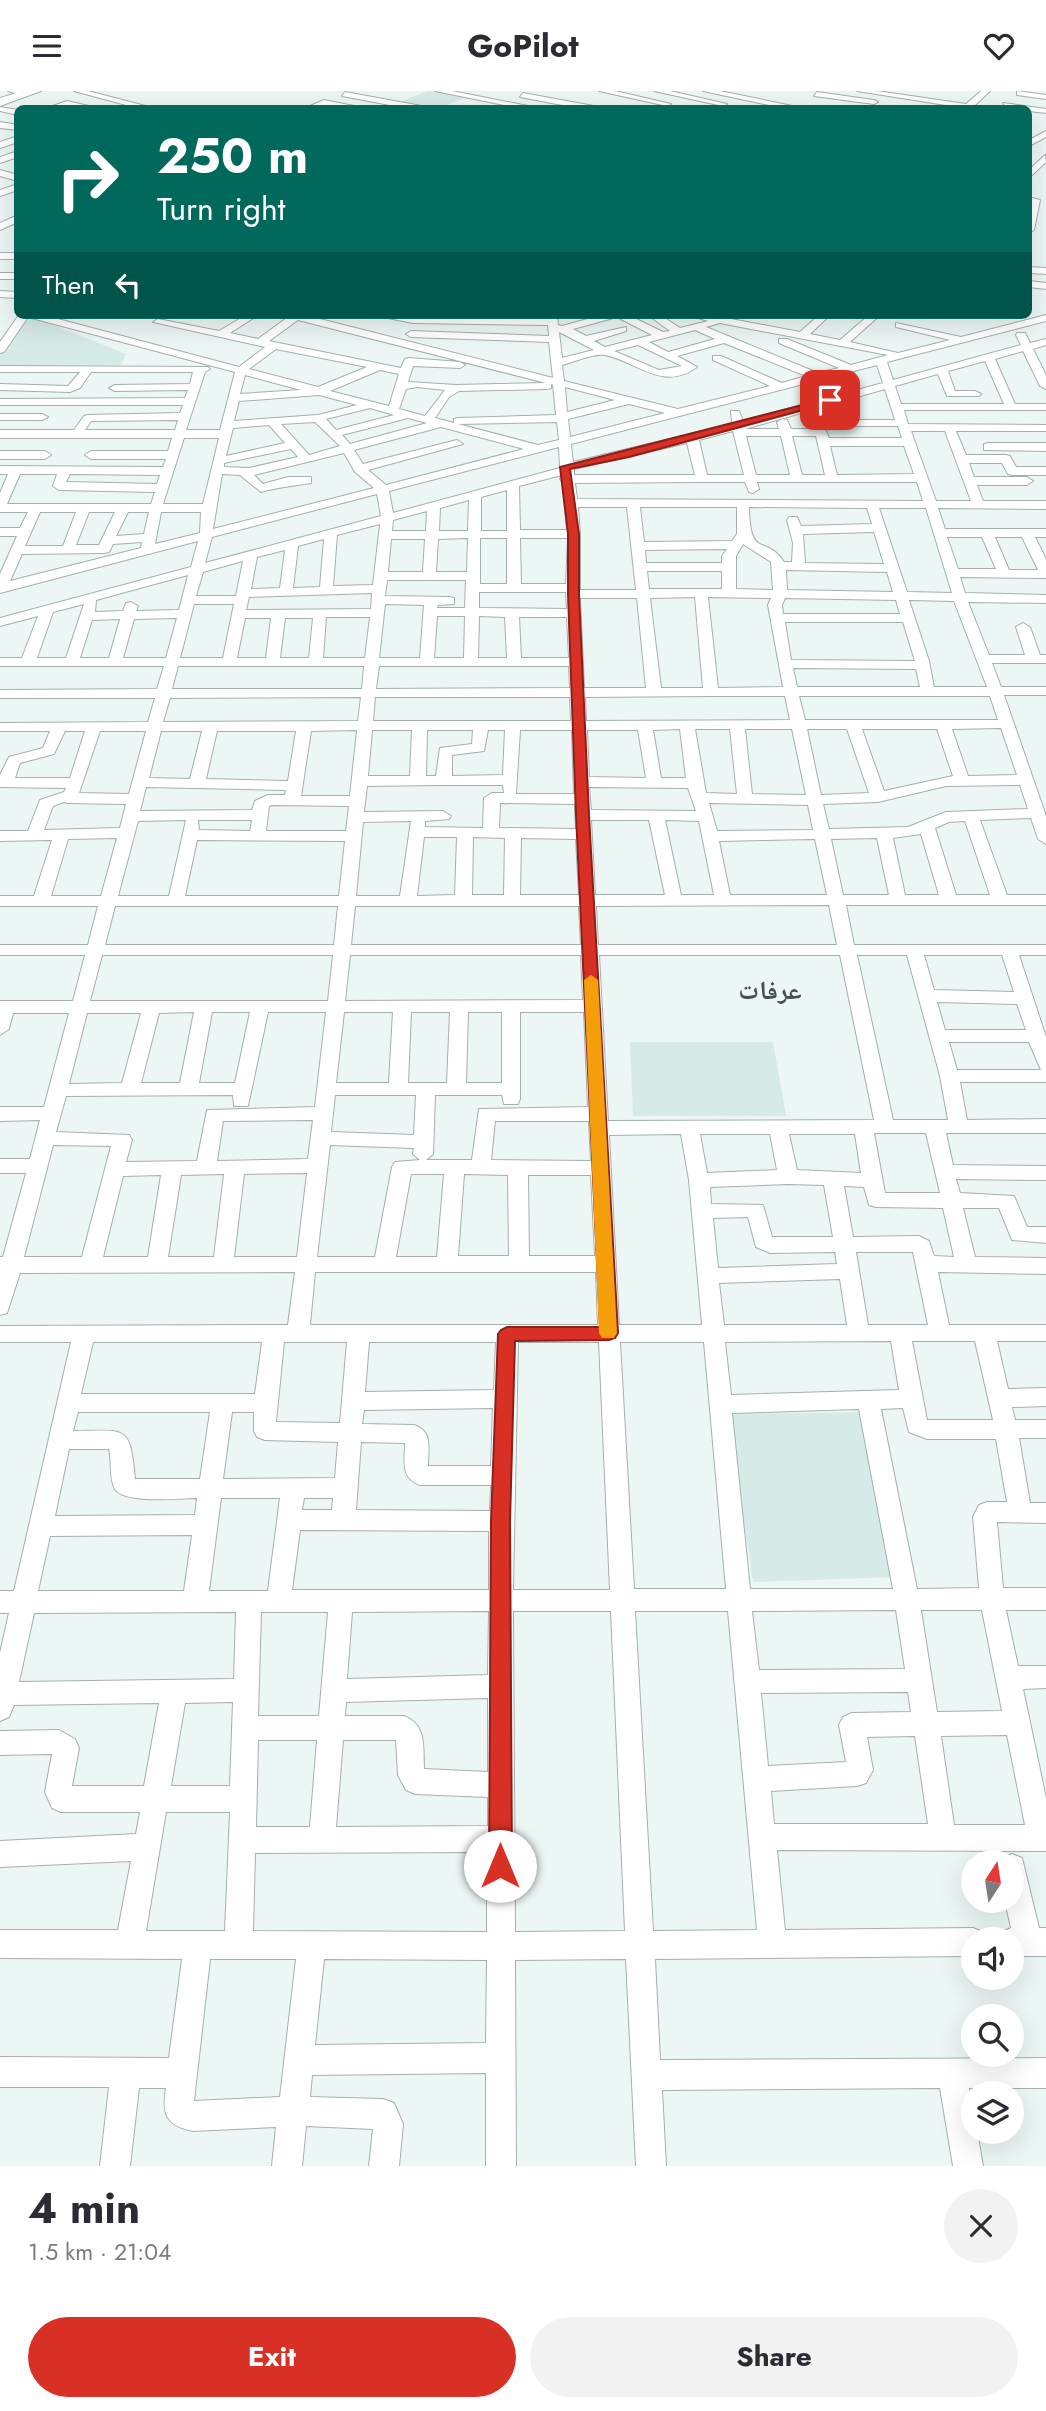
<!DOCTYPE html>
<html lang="en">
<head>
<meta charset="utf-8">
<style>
  :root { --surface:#fff; --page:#f2f2f3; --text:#2b2b33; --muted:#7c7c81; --accent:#d93025 }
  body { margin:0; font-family:Jost,"Noto Naskh Arabic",sans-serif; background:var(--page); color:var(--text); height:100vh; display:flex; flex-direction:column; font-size:26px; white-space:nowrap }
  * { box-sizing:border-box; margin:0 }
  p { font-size:23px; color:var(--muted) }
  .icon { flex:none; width:38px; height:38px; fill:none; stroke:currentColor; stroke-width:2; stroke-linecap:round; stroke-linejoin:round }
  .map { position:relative; height:2075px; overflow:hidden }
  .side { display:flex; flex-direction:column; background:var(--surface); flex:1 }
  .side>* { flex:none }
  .hud { position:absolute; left:14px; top:14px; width:1018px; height:214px; border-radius:10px; box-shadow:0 7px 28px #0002; background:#00695c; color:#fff; overflow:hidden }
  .needle { width:46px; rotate:12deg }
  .controls { position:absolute; left:961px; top:1759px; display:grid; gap:14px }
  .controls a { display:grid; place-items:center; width:63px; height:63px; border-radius:50%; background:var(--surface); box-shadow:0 7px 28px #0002; font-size:35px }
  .pin { position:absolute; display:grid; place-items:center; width:60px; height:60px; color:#fff; margin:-30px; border-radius:14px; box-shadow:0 4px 10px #0006 }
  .me { position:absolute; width:77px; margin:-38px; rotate:0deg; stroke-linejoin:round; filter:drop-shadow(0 0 5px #0008) }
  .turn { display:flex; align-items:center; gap:24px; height:147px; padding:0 28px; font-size:32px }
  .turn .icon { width:91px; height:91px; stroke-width:2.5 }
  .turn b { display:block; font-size:49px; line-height:60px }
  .then { display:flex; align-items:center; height:66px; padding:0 28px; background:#0003; gap:14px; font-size:26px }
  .round { display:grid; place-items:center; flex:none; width:74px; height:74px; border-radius:37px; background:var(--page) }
  .overview { display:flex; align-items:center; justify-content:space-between; height:119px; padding:0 28px }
  h1 { font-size:42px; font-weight:700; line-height:52px }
  .primary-button { display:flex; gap:14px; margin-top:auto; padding:14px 28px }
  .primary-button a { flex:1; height:80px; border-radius:42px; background:var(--accent); color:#fff; font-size:28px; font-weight:700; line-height:80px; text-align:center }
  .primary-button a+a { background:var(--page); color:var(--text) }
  header { display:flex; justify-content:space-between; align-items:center; height:91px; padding:0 28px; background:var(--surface); font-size:32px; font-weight:700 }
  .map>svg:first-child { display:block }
</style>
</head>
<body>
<header><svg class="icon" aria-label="menu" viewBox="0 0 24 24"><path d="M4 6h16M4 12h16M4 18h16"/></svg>GoPilot<svg class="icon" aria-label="heart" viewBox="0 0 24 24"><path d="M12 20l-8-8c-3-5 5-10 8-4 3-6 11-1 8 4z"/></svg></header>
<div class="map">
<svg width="1046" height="2075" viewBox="0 0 1046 2075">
  <rect width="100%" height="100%" fill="#ecf7f5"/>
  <g fill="#d6eae7">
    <polygon points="427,0 430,0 466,6 440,17 398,12"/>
    <polygon points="31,225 126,263 121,274 0,275 0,264"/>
    <polygon points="630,951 773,951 786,1025 633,1025"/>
    <polygon points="866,1321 896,1486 753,1491 728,1323"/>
  </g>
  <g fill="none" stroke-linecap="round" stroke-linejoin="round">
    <g stroke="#a5afad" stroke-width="2">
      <g id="minor">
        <polygon points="8,0 21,0 22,1 18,3"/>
        <polygon points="74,0 88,0 157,18 141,18"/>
        <polygon points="435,0 452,0 543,18 523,18"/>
        <polygon points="599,0 615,0 671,13 667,15"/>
        <polygon points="654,0 670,0 727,13 723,15"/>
        <polygon points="703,0 720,0 802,17 788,18"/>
        <polygon points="857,0 877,0 966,13 981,0 990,0 971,18"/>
        <polygon points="1017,0 1046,4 1046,8 1017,4"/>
        <polygon points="345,1 427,16 431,18 411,18 342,5"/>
        <polygon points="817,1 874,9 878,11 874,13 814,5"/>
        <polygon points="523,2 599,16 603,18 583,18 520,6"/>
        <polygon points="324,9 359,16 363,18 325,14 315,18 303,18"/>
        <polygon points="67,10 93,16 94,18 67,15 44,18"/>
        <polygon points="1003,12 1046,18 1046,22 1029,20 1029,18 1006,16"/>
        <polygon points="0,16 18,19 18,24 0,20"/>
        <polygon points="0,31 18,34 18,39 0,37"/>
        <polygon points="1046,40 1046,46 1029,55 1029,49"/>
        <polygon points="15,46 18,46 18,51 0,57 0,51"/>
        <polygon points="15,61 18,61 18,66 0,72 0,66"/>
        <polygon points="1045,64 1046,71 1029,87 1029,79"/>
        <polygon points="0,79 18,84 18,90 0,85"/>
        <polygon points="18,93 18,99 0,105 0,99"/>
        <polygon points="1032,107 1040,109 1034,139 1029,142"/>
        <polygon points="18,124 18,131 0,139 0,132"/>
        <rect x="0" y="162" width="18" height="6"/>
        <polygon points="1029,176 1046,177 1046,183 1029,182"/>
        <rect x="0" y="182" width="18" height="6"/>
        <polygon points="1029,190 1046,192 1046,198 1029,196"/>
        <polygon points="0,200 18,201 18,207 0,206"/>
        <path d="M19,224H43L239,276L265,256L153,231L158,228L219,240L246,224H258L230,242L258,248L288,226L287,224H304L553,287L549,251L411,246L406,243L411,240L549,245L548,234L413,232L373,224L547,228V224H557L558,234L562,235L602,224H628L663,241L670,240L648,224H660L680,237L708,230L689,224H710L800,241L819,224H830L810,243L840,249L869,224H880L850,251L898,262L950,249L896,236V232L961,246L1046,224V230L887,271L893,289L1021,254L1016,244L1017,242H1025L1030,252L1046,248V254L1033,258L1046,284V298L1040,295L1023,260L995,268L1015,313H1046V319H904L908,333L1046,334V340H956L966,364H1006L1010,365L1016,376H1046V384H1012L1008,383L1002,372H969L974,386H1027L1033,390L1027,394H977L983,410H1046V418L938,417L945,438H1046V446H1035L1046,468V487L960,486L965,502L1046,504V512L968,511L989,564H1025L1016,536L1023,532L1030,536L1040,564H1046V572H992L1001,596H1046V604H1004L1046,725V753L1038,748L1031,727L980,729L1007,804H1046V814H846L854,854H1046V864H1019L1046,946V991H960L967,1029L1046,1028V1042H946L953,1074L1046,1075V1089L956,1088L960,1102L1014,1105L1027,1136H1046V1152L1012,1149L999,1117H963L975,1166L1046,1167V1183L938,1181L949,1234H1046V1250H997L1008,1298L1046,1297V1315L1012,1316L1015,1329H1046V1347H1019L1030,1412H1046V1432L997,1431L1003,1497H1046V1519H1006L1018,1575H1046V1597L1023,1598L1046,1707V1760L777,1759L785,1839L973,1837L983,1841L986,1848H973V1865L655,1868L660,1969L1046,1967V1997H969L973,2040H977L983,2075H953L940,1997L662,1999L666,2075H636L626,1868L515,1869L516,2075H486V1982L312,1984L310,2006L383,2008L394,2012L403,2033L399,2075H369L373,2038L306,2035L302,2075H272L276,2036L193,2040C165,2034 162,2023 166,1997H139L130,2075H100L109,1996H0V1966L169,1967L182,1868L0,1867V1839H118L131,1770L0,1776V1750L136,1743L140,1721H61L52,1717L45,1701L52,1663L0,1664V1640L59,1639L75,1648L79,1657L72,1695H144L159,1612L14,1614L9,1626L0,1630V1562L9,1522H0V1500H14L71,1251H0V1235L288,1234L295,1181L20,1182L7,1222L0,1224V1166H3L26,1082H0V1068H30L40,1029L0,1030V1016H44L69,922H13L9,938L0,944V910H73L85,864H0V854H88L98,815H0V805H34L52,749L0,750V740H28L40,709L64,701L66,697L0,696V684L9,666L43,657L50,640H0V632L148,631L155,607H0V599L157,598L164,575H0V567H22L38,525L0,535V527L191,476L198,450L0,502V483L17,445H0V437H20L28,421H0V402L8,383H0V375L163,376L166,368H91L85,364L91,360H168L172,347H0V339H74L84,325L88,324L180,322L183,314H0V308L185,307L188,299L115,300L109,297L115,294L190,293L193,281H91L80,297L70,301L0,299V293L68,295L80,281H0V275L208,276L210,278L205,281L186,339H220L235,281L28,226L4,261L0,262V251ZM617,226L652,244L605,256L594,250L626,240V236L586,245L573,238ZM298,229L546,292L456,294L408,291L413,275L460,277L465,274L460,271L409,267L405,268L401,277L269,250ZM720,232L888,264L851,274L787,248H779V252L839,277L818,282L706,236ZM695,239L715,248L668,261L649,251ZM559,241L594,259L562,267ZM724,252L806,285L782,292L721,265H713V269L770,295L678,318L564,290L562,274C574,271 594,262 605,264C638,271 663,301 697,276L677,265ZM638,254L682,275L659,279L614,260ZM276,258L367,276L318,296L249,278ZM985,270L1004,313H901L895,295L938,283L947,305H979L981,303L975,300H955L948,280ZM877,274L883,292L743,330L739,320H731L732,333L573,371L571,353ZM380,279L399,283L389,315L330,300ZM245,284L301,299L240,303ZM551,293L553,294L556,324L458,327L454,328V332L435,327L449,306L459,300L547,298L551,297ZM417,296L445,299L425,325L399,318L406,298ZM565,296L615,309L567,321ZM885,298L895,329H819L813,332L819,335H898L902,347H829L825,338H791L787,329L783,328L777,331L779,338H745ZM319,304L357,314L318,324L234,330L239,310ZM629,313L665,322L570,346L568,328ZM370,317L394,324L336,339L326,328ZM408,327L427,332L350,353L342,344ZM178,329L175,339H85L91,330ZM315,331L340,355L309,364L281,333ZM557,331L559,349L538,354L458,333ZM269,334L285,352L226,365L233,337ZM441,336L524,358L386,394L368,379L463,353L457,349L363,373L354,359ZM733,340L744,384H707L699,349ZM911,340H945L971,410H936ZM746,345H781L790,384H756ZM792,345H816L825,384H802ZM184,347H219L203,413H163ZM687,352L695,384H574V378ZM830,355H904L914,383L837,384ZM559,356L560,377L393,422L389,400ZM291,358L298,366L249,377L224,376V372ZM344,362L355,381L374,397L213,438L222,383L240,384L261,401C278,396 294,395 311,392V386H288L263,393L254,384ZM20,383H57L53,395L59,399L155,401L151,413H7ZM70,383L160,384L157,393L66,391ZM562,384L560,388L563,391L567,439H520L519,395ZM700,391H745L749,401L753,402L759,398L757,391H917L923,410L577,408L575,392ZM507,399V440H481V406ZM377,403L381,425L205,472L212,446ZM469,409L468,440H439L440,417ZM578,416H627L636,499H580V443ZM640,416H737V443L732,450L644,451ZM749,416L867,417L872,433L801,435L797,426H789L787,429L793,452L792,471H784C765,442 750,470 749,416ZM879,417H926L952,502L907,501ZM427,420L426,440H392L393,429ZM40,421H76L63,455H25ZM89,421H115L99,454H76ZM128,421H149L144,443L116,445ZM161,421H201L200,442L155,453ZM380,433L373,494L333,495L337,444ZM874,441L884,473L805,472L803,443ZM947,446H982L996,478H958ZM995,446H1022L1038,479H1009ZM468,447L467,481H436L438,448ZM480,447H507V493H480ZM520,447H568L566,493H521ZM324,448L320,496L293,497L298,455ZM391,448H425L423,481H388ZM142,451L141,457L10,490L22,463L104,462L109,461L113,453ZM743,453L771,471L773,499L736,498V465ZM727,458L722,465V472H646L645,459ZM285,459L280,497L251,498L257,466ZM243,470L236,505H196L203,481ZM786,479L887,481L893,501L787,499ZM647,480H722V498H649ZM188,484L179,519L136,520L138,515L131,511L126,512L123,520L95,521L96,509ZM387,489H466L465,517H437L438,514L454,513V507L449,506L385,505ZM479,501H566L567,518L479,517ZM372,502L371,518L246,519L249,506ZM695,506L703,597H661L650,507ZM708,506L771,507L768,514L783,596L718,597ZM580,507H637L646,597H584ZM785,507L896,509L900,523H783L782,514ZM909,509L954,510L987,596H934L929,570ZM84,513L66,567H37L53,521ZM194,513H234L223,567H180ZM385,513L424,514L420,567H379ZM437,525H465L464,567H434ZM479,525L505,526L507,567H478ZM326,526H370L365,567H323ZM519,526H567L569,567H521ZM177,527L166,567H123L134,528ZM245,527H271L266,567H237ZM285,527H313L309,567H280ZM120,528L109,567H80L92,529ZM785,531H903L915,570L791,569ZM178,575H364L362,598H172ZM379,575H569L570,597L376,598ZM793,577L916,578L920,596H797ZM711,605H785L790,629L586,630L585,606ZM799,605H990L998,629H805ZM361,606L358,630L163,631L170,607ZM375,606H570L571,630H373ZM1001,637L1017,684L968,685L952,638ZM680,638L686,687H661L653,639ZM695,638H730L737,703L706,702ZM745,638H792L806,704L752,703ZM807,638H847L869,702L821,704ZM862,638H937L953,685L884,700ZM357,639L350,705H301L311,640ZM372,639H412L410,685H368ZM427,639H473L472,653L440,657L436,685H426ZM488,639H505L503,684L452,685V664L484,660ZM520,639H572L574,703H516ZM587,639H638L646,687L589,686ZM65,640H85L70,687H15L20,672L54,663ZM100,640H146L129,703L79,702ZM161,640H202L190,688L149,687ZM217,640H296L288,690L206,688ZM438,694H503L504,702H492L484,707L483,737L425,736V730L449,728L451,725L443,720L364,721L367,695ZM1020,694L1028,718L946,721L908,736L829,738L823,713L878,711L946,695ZM146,696L286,699L285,704H268L255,710L252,719L140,720ZM589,696L688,697L696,720L591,719ZM64,711L67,712L126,713L120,737L44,739L53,715ZM500,712L575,713L576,738L499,737ZM709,712L808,714L813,739L717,740ZM271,714L349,715L346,740H266L269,715ZM186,729L169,805H118L138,730ZM198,729H252L250,740L199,739ZM591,729H649L665,804H595ZM665,729L699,730L714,804H681ZM411,730L400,805H356L363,731ZM965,730L990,804H956L935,737L949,731ZM921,743L939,804H905L893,747ZM424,746H457L455,804L417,805ZM473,746L505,747L504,804H472ZM117,747L101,805H51L68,748ZM521,747L576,748L579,804H520ZM877,747L889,804H843L831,748ZM815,748L827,804H730L719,750ZM197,749L345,750L339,805H185ZM829,814L837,854H598L596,815ZM115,815H338L334,854H105ZM355,815H579L581,854H351ZM102,864H333L328,910H90ZM350,864H581L583,909L345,910ZM599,864H840L874,1029L608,1030ZM857,864H907L940,985L948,1029H893ZM924,864H1002L1014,901L934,899ZM937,911L1017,913L1026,939H945ZM194,921L180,992H141L159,922ZM212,921H250L235,992H199ZM268,921H326L315,1016L207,1019L197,1070L126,1071L132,1049L129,1044L56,1041L66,1005L233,1004L234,1015H248ZM344,921H393L389,992H336ZM411,921H450L447,992H408ZM468,921H502V992H466ZM520,921H584L588,1016L479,1018L472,1069H426L433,1063L435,1004H502L504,1013H518L520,1008ZM87,922H141L122,992L69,993ZM949,951H1029L1041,979H957ZM335,1004H416L414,1044L331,1041ZM313,1029L308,1068L217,1070L223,1030ZM495,1030H589L591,1070L491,1069ZM874,1042H926L940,1102H885ZM681,1043L689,1089L702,1234H619L609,1044ZM700,1043H770L777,1079L707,1082ZM789,1043H855L861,1082L797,1079ZM53,1054L111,1055L82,1166H24ZM330,1054L414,1057L413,1063L420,1069L395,1071L392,1076L375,1166H317ZM307,1082L297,1166H234L244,1083ZM224,1083L214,1166H168L181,1084ZM411,1083H444L437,1166H396ZM464,1083L508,1084L509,1165H458ZM161,1084L148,1166H103L123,1085ZM528,1084H591L595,1165H529ZM788,1093L824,1094L833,1146H772L763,1114L711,1113L710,1096ZM844,1095L864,1096L869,1114L876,1116L943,1117L954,1166L934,1165L929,1150L919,1145L853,1146ZM748,1126L756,1156L770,1162L835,1161L837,1173L718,1177L713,1127ZM856,1161H913L928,1234H868ZM315,1181H596L598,1234H310ZM840,1188L847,1234H724L719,1192ZM891,1250L899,1299L731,1304L725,1251ZM912,1250H975L993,1329H927ZM93,1251H262L255,1303H81ZM284,1251H347L340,1332L276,1331ZM369,1251H496L494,1299L365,1301ZM518,1251H599L610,1499H513ZM620,1251H704L726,1498H634ZM493,1317L491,1375H428C428,1357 433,1340 414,1334L362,1333L364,1319ZM903,1317L909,1341L927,1348H996L1007,1411H987L979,1414L973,1426L979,1497L917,1498L881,1318ZM859,1318L893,1498H750L732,1322ZM78,1321H210L200,1388H135C130,1332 126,1340 73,1340ZM232,1321H254V1340L257,1346L265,1349L338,1351L335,1387L223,1388ZM361,1351L405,1352C405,1370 400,1387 420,1394H491L490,1420L356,1419ZM69,1358H109C112,1370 109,1385 114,1396C120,1414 180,1407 197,1407L195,1424L55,1425ZM221,1407H280L268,1500H209ZM304,1407H333L332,1419H302ZM300,1439L489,1440V1499H292ZM192,1444L184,1500H38L50,1445ZM896,1519L905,1578L759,1579L752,1520ZM921,1519H982L1002,1620L937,1621ZM489,1520L488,1584L347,1588L352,1521ZM513,1520H611L625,1840L515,1841ZM635,1520H728L757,1839L653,1840ZM236,1521L234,1588L19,1591L34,1522ZM261,1521H328L319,1625H258ZM908,1601L911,1621L852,1622L843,1626L839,1634L846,1671L768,1675L761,1602ZM488,1607V1681L424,1678C423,1656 427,1634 404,1625H345L346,1611ZM233,1611L230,1695H171L185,1612ZM1007,1644L1025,1734H954L941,1645ZM915,1645L928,1733H774L771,1700L857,1695L866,1692L873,1679L867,1646ZM258,1649H317L310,1736H256ZM343,1649H396L398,1684L406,1699L415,1703L488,1706V1735L336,1736ZM166,1721H230L225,1840H146ZM487,1761V1841L253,1840L255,1762ZM210,1868H296L280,2006L194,2010ZM324,1868L487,1869L486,1952L315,1954Z"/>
        <polygon points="0,323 42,323 48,326 42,329 0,329"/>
        <polygon points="988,352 1046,352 1046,360 984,359 984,353"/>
        <polygon points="0,360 45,360 51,364 45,368 0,368"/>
        <polygon points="1012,1763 1022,1767 1039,1837 1046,1837 1046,1865 1012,1865 1012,1848 999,1848 1002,1841 1011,1837 1005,1810 1012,1810 1012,1771 1000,1771 1002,1767"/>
      </g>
    </g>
    <g stroke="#a5afad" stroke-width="2">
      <polygon id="highway" points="23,0 41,0 0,15 0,7"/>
    </g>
    <use href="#minor" fill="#fff" fill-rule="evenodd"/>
    <use href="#highway" fill="#fff" fill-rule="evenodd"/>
  </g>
  <polygon fill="#d93025" stroke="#8d1f18" stroke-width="2" points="830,307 833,307 833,311 629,366 570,378 579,443 579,503 589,724 618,1242 615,1247 609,1249 515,1250 510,1430 512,1775 508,1783 500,1786 493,1783 489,1775 491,1430 498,1243 501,1239 507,1236 600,1236 576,724 568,503 568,443 560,376"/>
  <polygon fill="#f59e0b" points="591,884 598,889 617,1242 614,1247 602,1247 599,1242 584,889"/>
  <g text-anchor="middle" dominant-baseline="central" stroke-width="5" stroke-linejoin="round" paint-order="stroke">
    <g font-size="26" font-weight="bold" fill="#47504e" stroke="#ecf7f5">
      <text x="770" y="899">عرفات</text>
    </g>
  </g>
</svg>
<div class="controls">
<a><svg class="needle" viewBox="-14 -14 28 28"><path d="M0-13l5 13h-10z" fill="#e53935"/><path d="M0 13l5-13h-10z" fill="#7c7c81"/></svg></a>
<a><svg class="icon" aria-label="sound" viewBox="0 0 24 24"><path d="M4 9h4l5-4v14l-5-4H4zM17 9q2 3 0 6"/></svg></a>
<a><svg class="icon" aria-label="search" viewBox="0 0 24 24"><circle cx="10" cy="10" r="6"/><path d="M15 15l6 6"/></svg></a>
<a><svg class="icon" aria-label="layers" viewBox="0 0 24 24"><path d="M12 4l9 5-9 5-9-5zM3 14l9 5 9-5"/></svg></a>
</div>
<div class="pin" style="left:830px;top:309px;background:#d93025"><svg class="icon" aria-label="arrive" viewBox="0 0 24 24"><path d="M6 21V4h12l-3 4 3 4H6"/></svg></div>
<svg class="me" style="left:500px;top:1775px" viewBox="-20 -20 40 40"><circle r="19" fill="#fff"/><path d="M0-13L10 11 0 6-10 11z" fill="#d93025"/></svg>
<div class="hud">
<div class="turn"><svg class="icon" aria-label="right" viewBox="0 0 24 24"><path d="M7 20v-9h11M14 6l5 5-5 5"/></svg><div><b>250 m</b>Turn right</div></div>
<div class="then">Then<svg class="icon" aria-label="left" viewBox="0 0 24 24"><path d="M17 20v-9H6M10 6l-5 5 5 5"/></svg></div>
</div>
</div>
<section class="side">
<div class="overview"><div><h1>4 min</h1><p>1.5 km · 21:04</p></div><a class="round"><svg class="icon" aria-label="close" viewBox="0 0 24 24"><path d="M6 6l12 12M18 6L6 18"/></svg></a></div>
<div class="primary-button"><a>Exit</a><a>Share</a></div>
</section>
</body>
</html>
